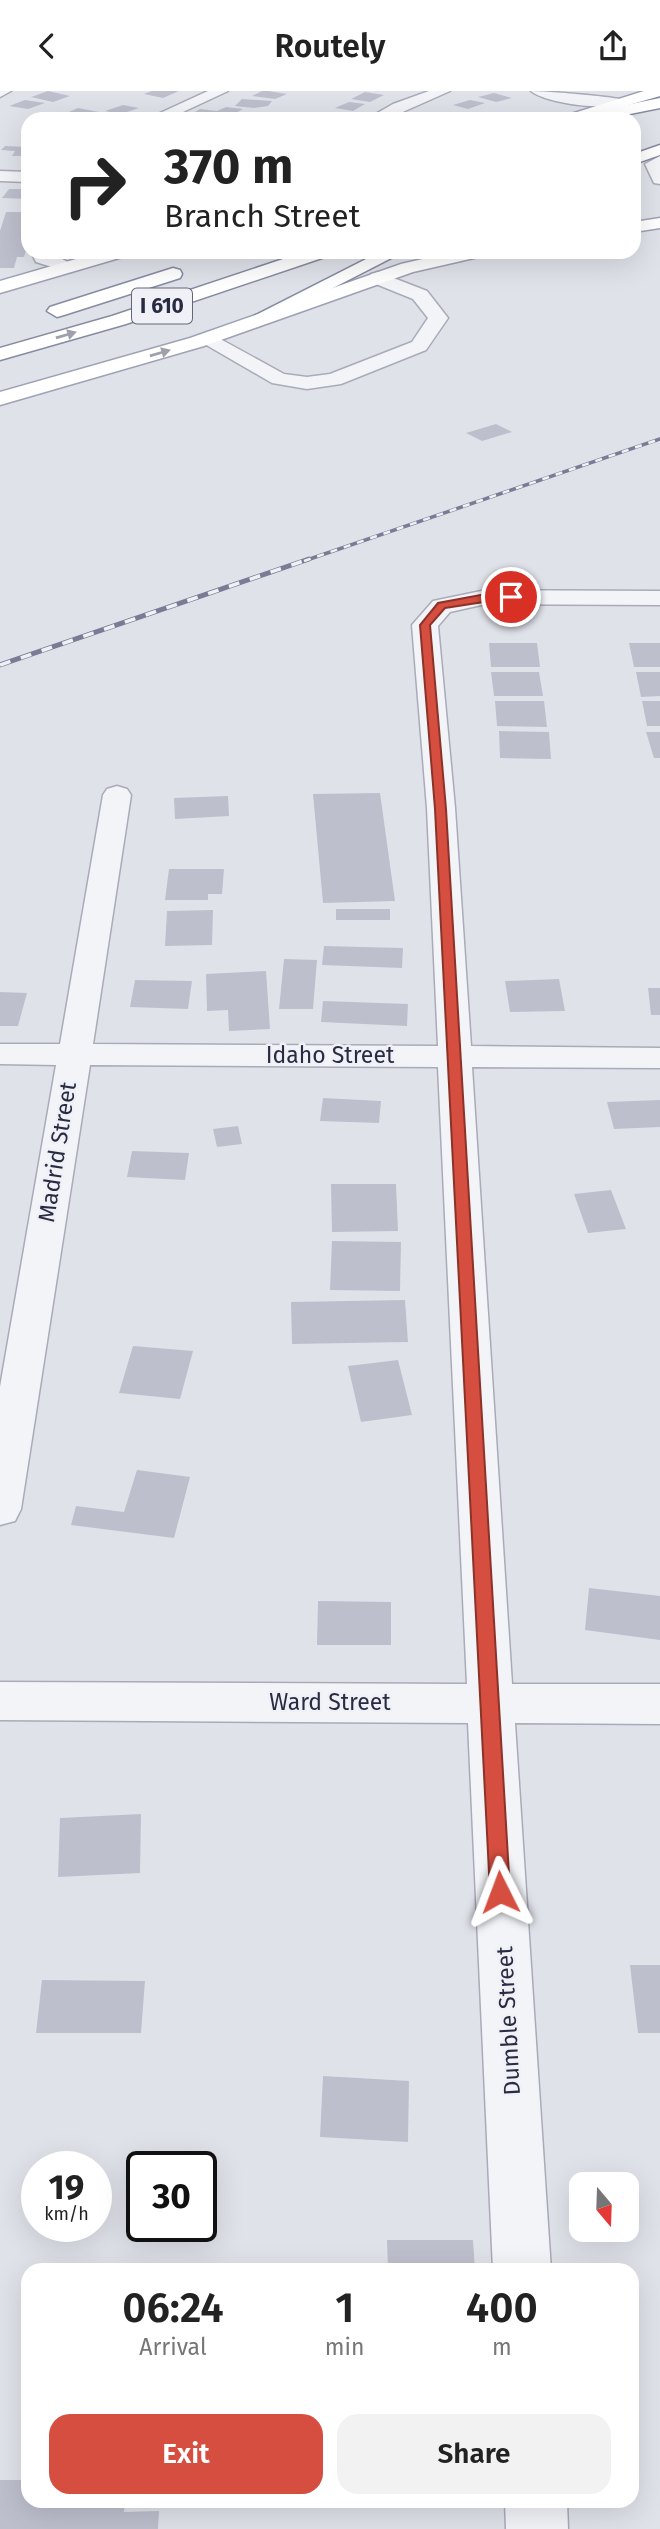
<!DOCTYPE html>
<html lang="en">
<head>
<meta charset="utf-8">
<style>
  :root { --surface:#fff; --page:#f2f2f2; --text:#222; --muted:#767676; --accent:#d64e3f }
  body { margin:0; font-family:"Fira Sans",sans-serif; background:var(--page); color:var(--text); height:100vh; display:flex; flex-direction:column; font-size:26px; white-space:nowrap }
  * { box-sizing:border-box; margin:0 }
  p { font-size:23px; color:var(--muted) }
  .icon { flex:none; width:38px; height:38px; fill:none; stroke:currentColor; stroke-width:2; stroke-linecap:round; stroke-linejoin:round }
  .map { position:relative; flex:1; overflow:hidden }
  .drawer { position:absolute; left:21px; top:2172px; width:618px; height:245px; display:flex; flex-direction:column; background:var(--surface); border-radius:21px; box-shadow:0 7px 28px #0002 }
  .drawer>* { flex:none }
  .top-card { position:absolute; left:21px; top:21px; width:620px; height:147px; border-radius:21px; box-shadow:0 7px 28px #0002; background:#fff; color:var(--text); overflow:hidden }
  .needle { width:46px; rotate:161deg }
  .tools { position:absolute; left:569px; top:2081px; display:grid; gap:14px }
  .tools a { display:grid; place-items:center; width:70px; height:70px; border-radius:14px; background:var(--surface); box-shadow:0 7px 28px #0002; font-size:35px }
  .speed { position:absolute; left:21px; top:2060px; display:flex; gap:14px; font-size:35px; font-weight:700; text-align:center }
  .speed>* { display:grid; place-content:center; width:91px; height:91px; border-radius:50%; background:var(--surface); box-shadow:0 7px 28px #0002; line-height:1 }
  .speed small { font-size:18px; font-weight:400 }
  .speed .limit { border:4px solid #111; border-radius:10px; background:#fff; color:#111 }
  .pin { position:absolute; display:grid; place-items:center; width:60px; height:60px; color:#fff; margin:-30px; border:4px solid #fff; border-radius:50%; box-shadow:0 2px 7px #0007 }
  .me { position:absolute; width:77px; margin:-38px; rotate:357deg; stroke-linejoin:round; filter:drop-shadow(0 0 5px #0008) }
  .turn { display:flex; align-items:center; gap:24px; height:147px; padding:0 28px; font-size:32px }
  .turn .icon { width:91px; height:91px; stroke-width:2.5 }
  .turn b { display:block; font-size:49px; line-height:60px }
  .eta { display:flex; justify-content:space-evenly; align-items:center; height:119px; text-align:center }
  .eta b { font-size:42px; font-weight:600; line-height:49px }
  .action { display:flex; gap:14px; margin-top:auto; padding:14px 28px }
  .action a { flex:1; height:80px; border-radius:21px; background:var(--accent); color:#fff; font-size:28px; font-weight:600; line-height:80px; text-align:center }
  .action a+a { background:var(--page); color:var(--text) }
  header { display:flex; justify-content:space-between; align-items:center; height:91px; padding:0 28px; background:var(--surface); font-size:32px; font-weight:600 }
  .map>svg:first-child { display:block }
</style>
</head>
<body>
<header><svg class="icon" aria-label="back" viewBox="0 0 24 24"><path d="M15 5l-7 7 7 7"/></svg>Routely<svg class="icon" aria-label="share" viewBox="0 0 24 24"><path d="M12 15V3M7 8l5-5 5 5M5 13v7h14v-7"/></svg></header>
<div class="map">
<svg width="660" height="2438" viewBox="0 0 660 2438">
  <rect width="100%" height="100%" fill="#e0e2ea"/>
  <g fill="#bdbfcd">
    <polygon points="48,0 70,5 53,11 31,6"/>
    <polygon points="152,0 179,0 163,7 144,3"/>
    <polygon points="262,0 268,0 287,3 275,8 252,5"/>
    <polygon points="365,1 384,4 370,11 351,8"/>
    <polygon points="494,2 512,7 496,11 478,6"/>
    <polygon points="242,8 272,10 268,15 254,17 235,15"/>
    <polygon points="25,9 45,12 28,18 9,15"/>
    <polygon points="470,9 485,12 468,18 453,14"/>
    <polygon points="349,11 365,13 353,20 335,17"/>
    <polygon points="123,14 139,17 121,23 105,20"/>
    <polygon points="226,16 243,18 229,26 195,21 200,18 217,20"/>
    <polygon points="78,17 109,23 103,25 111,28 83,28 91,25 69,21"/>
    <polygon points="5,55 28,56 28,65 12,65 15,60 1,59"/>
    <polygon points="9,98 28,98 28,108 2,107"/>
    <polygon points="6,121 28,121 28,153 24,166 17,166 14,177 0,177 0,140"/>
    <polygon points="496,333 512,341 482,350 466,342"/>
    <polygon points="489,552 537,552 540,576 491,576"/>
    <polygon points="629,552 660,552 660,576 634,576"/>
    <polygon points="491,581 539,581 543,605 494,605"/>
    <polygon points="636,581 660,581 660,605 641,606"/>
    <polygon points="495,610 544,610 547,636 497,635"/>
    <polygon points="642,610 660,610 660,635 647,635"/>
    <polygon points="499,640 549,641 551,668 500,667"/>
    <polygon points="646,641 660,641 660,667 654,667"/>
    <polygon points="380,702 395,810 323,812 313,703"/>
    <polygon points="228,705 229,725 175,728 174,707"/>
    <polygon points="169,778 224,778 222,803 208,803 208,809 165,809"/>
    <rect x="336" y="818" width="54" height="11"/>
    <polygon points="213,819 212,854 165,855 167,820"/>
    <polygon points="324,855 403,857 402,877 322,874"/>
    <polygon points="284,868 317,869 313,918 279,918"/>
    <polygon points="266,880 270,938 229,940 228,919 207,920 206,883"/>
    <polygon points="559,888 565,920 510,921 505,890"/>
    <polygon points="135,889 192,890 188,918 130,916"/>
    <polygon points="648,897 660,897 660,924 651,924"/>
    <polygon points="0,901 27,902 18,935 0,935"/>
    <polygon points="323,910 408,913 407,935 321,931"/>
    <polygon points="323,1007 381,1010 379,1032 320,1030"/>
    <polygon points="660,1009 660,1036 614,1038 607,1011"/>
    <polygon points="238,1035 242,1053 217,1056 213,1038"/>
    <polygon points="132,1060 189,1062 185,1089 127,1086"/>
    <polygon points="331,1093 396,1093 398,1140 332,1141"/>
    <polygon points="611,1099 626,1138 588,1142 574,1103"/>
    <polygon points="332,1150 401,1151 400,1200 330,1199"/>
    <polygon points="405,1209 408,1251 292,1253 291,1211"/>
    <polygon points="133,1255 193,1260 180,1308 119,1302"/>
    <polygon points="398,1269 412,1324 361,1331 348,1275"/>
    <polygon points="137,1379 190,1386 174,1447 71,1434 76,1415 124,1421"/>
    <polygon points="589,1497 660,1505 660,1549 585,1539"/>
    <polygon points="318,1510 391,1511 391,1554 317,1554"/>
    <polygon points="141,1723 140,1782 58,1786 60,1727"/>
    <polygon points="630,1874 660,1874 660,1942 638,1942"/>
    <polygon points="42,1889 145,1890 141,1942 36,1942"/>
    <polygon points="323,1985 409,1990 408,2051 320,2046"/>
    <polygon points="387,2149 473,2149 475,2179 388,2179"/>
    <polygon points="0,2389 28,2389 28,2410 125,2410 124,2421 159,2420 158,2438 0,2438"/>
  </g>
  <g fill="none" stroke-linecap="round" stroke-linejoin="round">
    <g stroke="#a9abb8" stroke-width="3">
      <g id="minor">
        <polygon points="0,0 11,0 0,6"/>
        <polygon points="208,0 228,0 168,28 147,28"/>
        <polygon points="429,0 450,0 387,28 367,28 393,13"/>
        <path d="M531,0C543,0 622,6 627,10C613,22 544,12 531,0Z"/>
        <polygon points="660,65 660,93 654,92 645,73"/>
        <polygon points="0,80 28,81 28,91 0,90"/>
        <polygon points="31,161 49,161 77,176 68,181 36,171"/>
        <polygon points="378,181 427,200 448,227 426,259 341,293 307,298 272,292 196,248 199,244 213,244 284,283 307,286 330,283 412,251 428,227 413,208 371,191 369,187 371,183"/>
        <polygon points="486,499 660,500 660,514 486,513 450,521 438,535 455,717 471,955 660,957 660,977 472,976 512,1593 660,1593 660,1633 515,1632 551,2179 493,2179 468,1632 0,1629 0,1591 467,1593 438,976 90,974 21,1418 15,1430 0,1434 0,1296 56,974 0,973 0,953 60,953 103,704 107,698 117,695 127,698 131,704 93,953 438,955 427,717 412,534 433,510"/>
        <polygon points="505,2410 567,2410 568,2438 506,2438"/>
      </g>
    </g>
    <g stroke="#9fa2b6" stroke-width="3">
      <g id="major">
        <polygon points="644,0 660,0 660,5 580,28 555,28"/>
        <polygon points="660,127 660,137 634,141 634,131"/>
        <polygon points="100,161 129,161 126,165 0,202 0,190"/>
        <polygon points="453,161 486,161 483,165 413,181 204,255 0,314 0,301 190,247 401,173"/>
      </g>
    </g>
    <g stroke="#878ba1" stroke-width="3">
      <g id="highway">
        <polygon points="660,7 660,17 605,28 575,28 583,23"/>
        <polygon points="660,54 660,64 634,73 634,63"/>
        <polygon points="304,161 331,161 328,165 126,233 0,269 0,257 112,225"/>
        <polygon points="380,161 403,161 265,232 258,234 248,228"/>
        <polygon points="173,177 180,179 182,183 180,187 64,224 57,226 47,220 50,216"/>
      </g>
    </g>
    <use href="#minor" fill="#f3f4f8" fill-rule="evenodd"/>
    <use href="#major" fill="#fff" fill-rule="evenodd"/>
    <use href="#highway" fill="#fff" fill-rule="evenodd"/>
    <g stroke="#797c94" stroke-width="3.5">
      <polyline id="rail-far1" points="304,470 660,348"/>
    </g>
    <g stroke="#797c94" stroke-width="5">
      <polyline id="rail" points="0,574 309,468"/>
    </g>
    <use href="#rail-far1" stroke="#f0f1f7" stroke-width="2.5" stroke-dasharray="7" stroke-linecap="butt"/>
    <use href="#rail" stroke="#f0f1f7" stroke-width="3.5" stroke-dasharray="11" stroke-linecap="butt"/>
  </g>
  <defs><path id="oneway-solid" d="M-6-.8H1V-3.2L6.5 0L1 3.2V.8H-6Z" transform="scale(1.75)"/></defs>
  <g fill="#9ea0aa">
    <use href="#oneway-solid" transform="translate(66 244) rotate(-16)"/>
    <use href="#oneway-solid" transform="translate(160 262) rotate(-16)"/>
  </g>
  <polygon fill="#d64e3f" stroke="#8b3329" stroke-width="2" points="486,503 511,503 516,506 445,517 430,534 446,718 510,1801 507,1808 500,1811 493,1808 490,1801 435,718 420,534 438,512"/>
  <g text-anchor="middle" dominant-baseline="central" stroke-width="5" stroke-linejoin="round" paint-order="stroke">
    <rect fill="#f0f1f7" stroke="#646678" stroke-width="2" x="132" y="197.5" width="60" height="35" rx="5"/>
    <g font-size="21" font-weight="bold" fill="#282b42">
      <text x="162" y="215">I 610</text>
    </g>
    <g font-size="23" fill="#282b42" stroke="#f0f1f7">
      <text x="330" y="964">Idaho Street</text>
      <text transform="translate(57 1061) rotate(-81)">Madrid Street</text>
      <text x="330" y="1611">Ward Street</text>
      <text transform="translate(508 1930) rotate(-93)">Dumble Street</text>
    </g>
  </g>
</svg>
<div class="tools">
<a><svg class="needle" viewBox="-14 -14 28 28"><path d="M0-13l5 13h-10z" fill="#e53935"/><path d="M0 13l5-13h-10z" fill="#767676"/></svg></a>
</div>
<div class="speed"><div>19<small>km/h</small></div><div class="limit">30</div></div>
<div class="pin" style="left:511px;top:506px;background:#d93025"><svg class="icon" aria-label="arrive" viewBox="0 0 24 24"><path d="M6 21V4h12l-3 4 3 4H6"/></svg></div>
<svg class="me" style="left:500px;top:1801px" viewBox="-20 -20 40 40"><path d="M0-17L14 15 0 8-14 15z" fill="#d64e3f" stroke="#fff" stroke-width="4"/></svg>
<div class="top-card">
<div class="turn"><svg class="icon" aria-label="right" viewBox="0 0 24 24"><path d="M7 20v-9h11M14 6l5 5-5 5"/></svg><div><b>370 m</b>Branch Street</div></div>
</div>
<section class="drawer">
<div class="eta">
<div><b>06:24</b><p>Arrival</p></div>
<div><b>1</b><p>min</p></div>
<div><b>400</b><p>m</p></div>
</div>
<div class="action"><a>Exit</a><a>Share</a></div>
</section>
</div>
</body>
</html>
